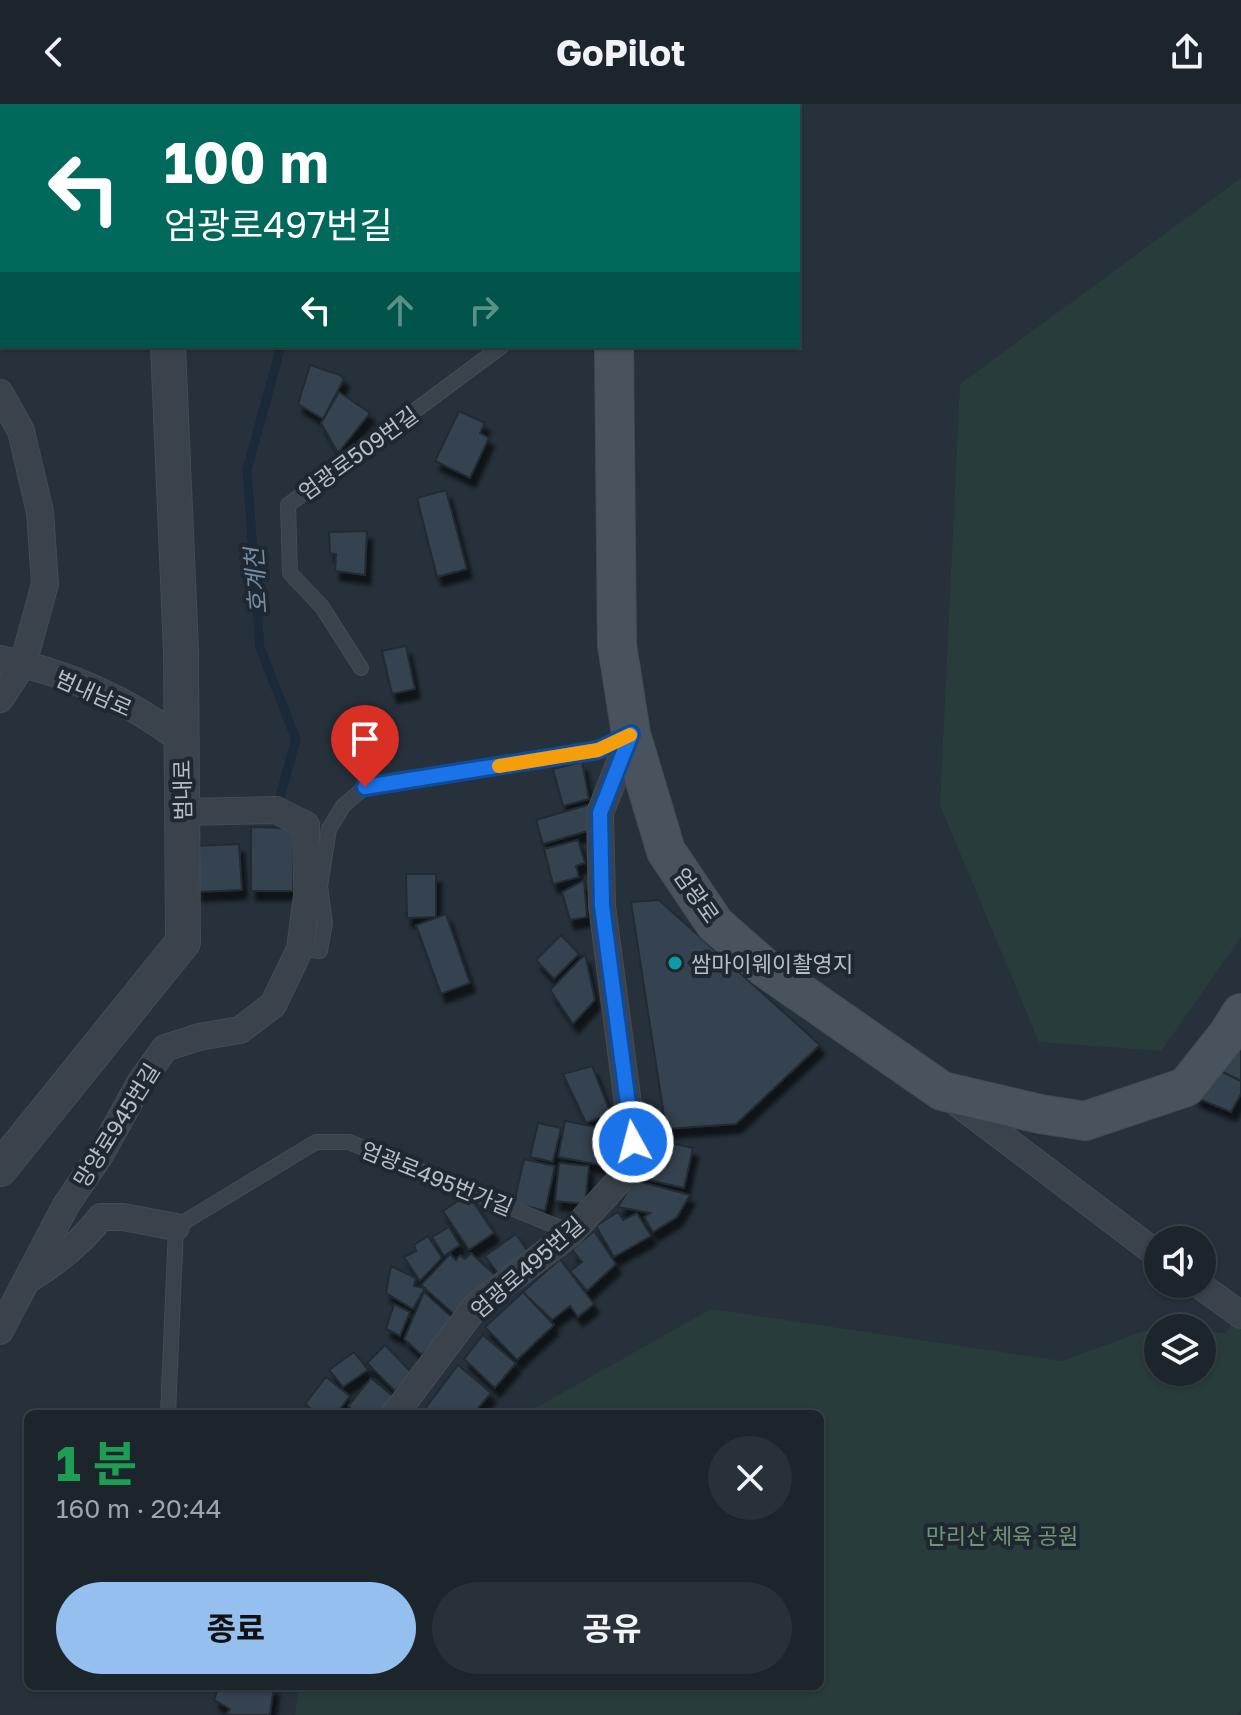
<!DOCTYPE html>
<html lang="ko">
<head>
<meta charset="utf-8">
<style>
  :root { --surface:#1c252c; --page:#293138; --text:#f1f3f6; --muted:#a0a5a9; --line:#3a4248; --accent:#94bfee }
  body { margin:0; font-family:"Golos Text","Noto Sans KR",sans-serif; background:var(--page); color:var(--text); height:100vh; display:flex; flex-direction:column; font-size:30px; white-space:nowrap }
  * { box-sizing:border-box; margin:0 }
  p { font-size:26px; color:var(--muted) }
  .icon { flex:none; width:44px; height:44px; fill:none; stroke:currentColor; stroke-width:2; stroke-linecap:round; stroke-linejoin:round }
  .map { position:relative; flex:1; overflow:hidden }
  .panel { position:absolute; left:24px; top:1306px; width:800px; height:280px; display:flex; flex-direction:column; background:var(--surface); border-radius:12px; box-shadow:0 2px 6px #0004,0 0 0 2px var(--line) }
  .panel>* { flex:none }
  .hud { position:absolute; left:0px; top:0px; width:800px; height:244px; box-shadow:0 2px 6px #0004,0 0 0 2px var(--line); background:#00695c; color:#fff; overflow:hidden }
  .controls { position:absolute; left:1144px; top:1122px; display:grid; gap:16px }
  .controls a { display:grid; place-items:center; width:72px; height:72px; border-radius:50%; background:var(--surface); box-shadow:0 2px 6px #0004,0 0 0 2px var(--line); font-size:40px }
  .pin { position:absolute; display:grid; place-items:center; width:68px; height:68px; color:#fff; margin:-82px -34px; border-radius:50% 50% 50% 0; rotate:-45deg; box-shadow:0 0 8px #0007 }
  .pin .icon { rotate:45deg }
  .me { position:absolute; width:88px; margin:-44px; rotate:353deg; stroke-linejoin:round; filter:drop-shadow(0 0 6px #0008) }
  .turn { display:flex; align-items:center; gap:28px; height:168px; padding:0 32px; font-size:36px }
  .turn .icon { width:104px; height:104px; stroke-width:2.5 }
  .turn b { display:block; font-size:56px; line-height:68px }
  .lanes { display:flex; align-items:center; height:76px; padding:0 32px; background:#0003; justify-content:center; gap:40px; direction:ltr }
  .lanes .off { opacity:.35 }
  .round { display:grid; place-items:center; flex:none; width:84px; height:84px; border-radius:42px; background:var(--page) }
  .summary { display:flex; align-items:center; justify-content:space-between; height:136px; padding:0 32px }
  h1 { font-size:48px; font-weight:700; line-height:60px; color:#1e9e55 }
  .action { display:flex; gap:16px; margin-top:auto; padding:16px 32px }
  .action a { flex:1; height:92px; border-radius:48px; background:var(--accent); color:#111; font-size:32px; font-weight:700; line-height:92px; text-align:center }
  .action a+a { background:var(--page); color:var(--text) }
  header { display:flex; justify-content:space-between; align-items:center; height:104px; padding:0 32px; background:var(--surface); font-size:36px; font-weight:700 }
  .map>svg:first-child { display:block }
</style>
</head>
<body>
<header><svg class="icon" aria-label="back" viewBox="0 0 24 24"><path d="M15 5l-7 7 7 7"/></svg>GoPilot<svg class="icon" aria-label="share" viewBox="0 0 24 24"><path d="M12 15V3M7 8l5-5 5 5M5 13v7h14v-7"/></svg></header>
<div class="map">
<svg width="1241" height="1611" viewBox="0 0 1241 1611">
  <defs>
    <filter id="shadow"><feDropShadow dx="5" dy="9" stdDeviation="2" flood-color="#0009"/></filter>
  </defs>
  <rect width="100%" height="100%" fill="#26313b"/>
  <g fill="#283c3c">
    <polygon points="1241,74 1241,833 1161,947 1039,938 940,701 960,280"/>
    <polygon points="711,1205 1062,1257 1144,1227 1158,1227 1158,1268 1202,1268 1202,1228 1226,1229 1241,1205 1241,1605 1237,1611 295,1611 299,1582 820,1582 820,1310 525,1310"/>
  </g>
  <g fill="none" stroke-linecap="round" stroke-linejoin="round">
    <g stroke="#1a2a38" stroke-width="9">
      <polyline points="290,2 292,0"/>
      <polyline points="277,704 296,635 260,544 247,366 281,242"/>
    </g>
  </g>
  <g fill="#36434f" stroke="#212a33" stroke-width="2" filter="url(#shadow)">
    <polygon points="310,261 340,271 344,275 323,315 298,300"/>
    <polygon points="339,288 370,309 338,349 321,319"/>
    <polygon points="459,307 485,319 480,329 489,334 470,374 435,357"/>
    <polygon points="446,386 467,465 437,473 417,394"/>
    <polygon points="367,427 365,471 335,467 336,450 330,449 329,428"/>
    <polygon points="406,542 415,585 392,590 382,547"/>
    <polygon points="582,658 589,695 563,702 553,665"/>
    <polygon points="591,700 598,724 543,740 536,716"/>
    <polygon points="251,723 293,724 293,787 251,787"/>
    <polygon points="578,736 585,759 576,762 579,773 553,780 544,745"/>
    <polygon points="239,740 242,786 197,788 194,742"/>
    <polygon points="406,770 436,770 436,813 407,814"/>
    <polygon points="584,776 587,813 570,816 562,788"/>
    <polygon points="659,796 820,941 736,1020 666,1025 631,798"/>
    <polygon points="446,810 470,879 441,890 416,821"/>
    <polygon points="561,831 579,850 554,875 536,856"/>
    <polygon points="585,850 595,896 573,920 550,886"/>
    <polygon points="1241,938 1241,977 1212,963"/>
    <polygon points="592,962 611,1010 586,1019 563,970"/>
    <polygon points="1212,963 1241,977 1241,990 1231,1008 1194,993"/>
    <polygon points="565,1017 607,1025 601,1061 558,1053"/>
    <polygon points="538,1019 561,1024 553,1058 530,1053"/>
    <polygon points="645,1033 693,1044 684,1084 636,1073"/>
    <polygon points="524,1055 555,1062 545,1107 514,1099"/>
    <polygon points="559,1059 589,1062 585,1100 555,1097"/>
    <polygon points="634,1076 690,1091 677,1113 653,1128 644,1113 650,1109 618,1103"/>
    <polygon points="468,1090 494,1129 469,1146 443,1107"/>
    <polygon points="618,1108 623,1116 637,1109 651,1132 614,1153 596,1122"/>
    <polygon points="449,1123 460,1141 444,1152 432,1133"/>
    <polygon points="594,1127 616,1160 587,1187 570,1167 582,1158 572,1146"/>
    <polygon points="516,1130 529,1149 499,1171 485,1152"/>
    <polygon points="428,1132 442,1154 420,1177 404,1153 416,1147 414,1141"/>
    <polygon points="471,1149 495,1171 457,1213 421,1181 450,1150 456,1156 460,1151 465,1155"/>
    <polygon points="560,1155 594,1200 578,1213 570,1202 552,1216 523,1188"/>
    <polygon points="391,1162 416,1174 414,1182 425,1184 413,1205 386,1189"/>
    <polygon points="424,1188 454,1215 422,1251 404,1235"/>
    <polygon points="523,1188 554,1221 517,1256 485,1223"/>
    <polygon points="394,1200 410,1208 400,1232 386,1225"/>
    <polygon points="483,1231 516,1259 495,1284 464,1255"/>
    <polygon points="385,1241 413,1270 395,1287 367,1259"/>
    <polygon points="354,1248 368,1266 343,1283 329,1266"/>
    <polygon points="458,1261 491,1289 473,1310 430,1310 424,1306"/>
    <polygon points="326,1273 350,1292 336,1310 317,1310 305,1300"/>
    <polygon points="371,1274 394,1293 380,1310 357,1310 348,1302"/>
    <polygon points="219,1582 274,1582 270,1611 225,1611 230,1605 214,1596"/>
  </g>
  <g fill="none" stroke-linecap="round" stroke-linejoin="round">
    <g stroke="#434c55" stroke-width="16">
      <g id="service">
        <polyline points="361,564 322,503 290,469 288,401 502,242"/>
        <polyline points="300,845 320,847 325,819 320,782 329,725 343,702 365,683 598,646 631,630"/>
        <polyline points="168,1310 176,1123 316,1038 349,1038 558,1123 563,1136"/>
      </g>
    </g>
    <g stroke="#434c55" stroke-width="28">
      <g id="minor">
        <polyline points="0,1 1,0"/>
        <polyline points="0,289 21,327 40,408 45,480 23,560 0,595"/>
        <path d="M0,555C65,568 128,596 181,636"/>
        <polyline points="951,994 1158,1151"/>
        <path d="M31,1174C58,1157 82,1138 101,1113H123L176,1123"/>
        <polyline points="1198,1180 1241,1211"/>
        <polyline points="0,1227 66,1101 100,1051 140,979 165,944 199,933 240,926 273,901 300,845 307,791 306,721 276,706 182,708"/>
        <polyline points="395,1310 476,1202 570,1130 618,1078 633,1038 602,802 600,709 631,630"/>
      </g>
    </g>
    <g stroke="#434c55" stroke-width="36">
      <polyline id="tertiary" points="0,1065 183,838 181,546 168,242"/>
    </g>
    <g stroke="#434c55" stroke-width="40">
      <g id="secondary">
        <polyline points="173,2 174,0"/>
        <polyline points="614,2 614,0"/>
        <polyline points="0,148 2,147"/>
        <polyline points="614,242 617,541 631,630 666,747 715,820 765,864 942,987 1040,1010 1085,1017 1186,983 1228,930 1241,909"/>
      </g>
    </g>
    <use href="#service" stroke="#3a434c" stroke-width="14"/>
    <use href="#minor" stroke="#3a434c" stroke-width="26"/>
    <use href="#tertiary" stroke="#3a434c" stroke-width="34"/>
    <use href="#secondary" stroke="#48535e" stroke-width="38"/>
  </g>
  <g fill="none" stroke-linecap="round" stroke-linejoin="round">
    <g stroke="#114b97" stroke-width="20">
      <polyline id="route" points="365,683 598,646 631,630 600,709 602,802 633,1038"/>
    </g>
    <use href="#route" stroke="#1a73e8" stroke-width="14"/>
    <polyline stroke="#f59e0b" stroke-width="14" points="499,662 598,646 630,631"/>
  </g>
  <circle fill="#0f9aa8" stroke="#1f2831" stroke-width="3" cx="675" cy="859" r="8"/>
  <g text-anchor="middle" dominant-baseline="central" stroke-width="8" stroke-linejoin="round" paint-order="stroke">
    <g font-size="22" fill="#b6bec7" stroke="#1f2831">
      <text transform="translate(358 349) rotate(-36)">엄광로509번길</text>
      <text transform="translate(94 589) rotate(24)">범내남로</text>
      <text transform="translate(182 686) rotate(-91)">범내로</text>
      <text transform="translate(697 791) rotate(55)">엄광로</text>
      <text transform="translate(116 1021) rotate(-58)">망양로945번길</text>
      <text transform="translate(437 1074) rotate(22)">엄광로495번가길</text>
      <text transform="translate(527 1163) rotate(-41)">엄광로495번길</text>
    </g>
    <g font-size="22" fill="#b6bec7" stroke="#1f2831" text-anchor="start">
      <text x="691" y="859">쌈마이웨이촬영지</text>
    </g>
    <g font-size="22" fill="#6f9574" stroke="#1f2831">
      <text x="1002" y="1431">만리산 체육 공원</text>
    </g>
    <g font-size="24" font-style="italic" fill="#728ca2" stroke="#1f2831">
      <text transform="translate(255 477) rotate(-94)">호계천</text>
    </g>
  </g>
</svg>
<div class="controls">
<a><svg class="icon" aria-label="sound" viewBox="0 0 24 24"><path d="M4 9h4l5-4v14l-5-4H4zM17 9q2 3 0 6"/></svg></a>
<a><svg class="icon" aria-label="layers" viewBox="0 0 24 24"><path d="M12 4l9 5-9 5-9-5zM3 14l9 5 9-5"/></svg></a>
</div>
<div class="pin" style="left:365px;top:683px;background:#d93025"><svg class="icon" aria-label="arrive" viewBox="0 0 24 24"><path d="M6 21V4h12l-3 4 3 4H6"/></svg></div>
<svg class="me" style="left:633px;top:1038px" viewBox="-20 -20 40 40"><circle r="17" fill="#1a73e8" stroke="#fff" stroke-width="3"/><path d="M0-11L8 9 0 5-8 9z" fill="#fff"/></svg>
<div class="hud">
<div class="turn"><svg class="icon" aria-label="left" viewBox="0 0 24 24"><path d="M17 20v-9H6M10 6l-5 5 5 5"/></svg><div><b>100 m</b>엄광로497번길</div></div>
<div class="lanes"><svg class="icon" aria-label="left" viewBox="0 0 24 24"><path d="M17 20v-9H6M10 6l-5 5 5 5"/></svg><svg class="icon off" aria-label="ahead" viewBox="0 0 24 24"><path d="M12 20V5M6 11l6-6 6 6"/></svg><svg class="icon off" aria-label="right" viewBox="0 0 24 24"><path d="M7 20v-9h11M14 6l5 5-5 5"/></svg></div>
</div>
<section class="panel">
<div class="summary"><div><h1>1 분</h1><p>160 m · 20:44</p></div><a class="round"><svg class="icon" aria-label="close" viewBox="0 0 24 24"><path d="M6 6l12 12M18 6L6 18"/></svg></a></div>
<div class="action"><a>종료</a><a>공유</a></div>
</section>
</div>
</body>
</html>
